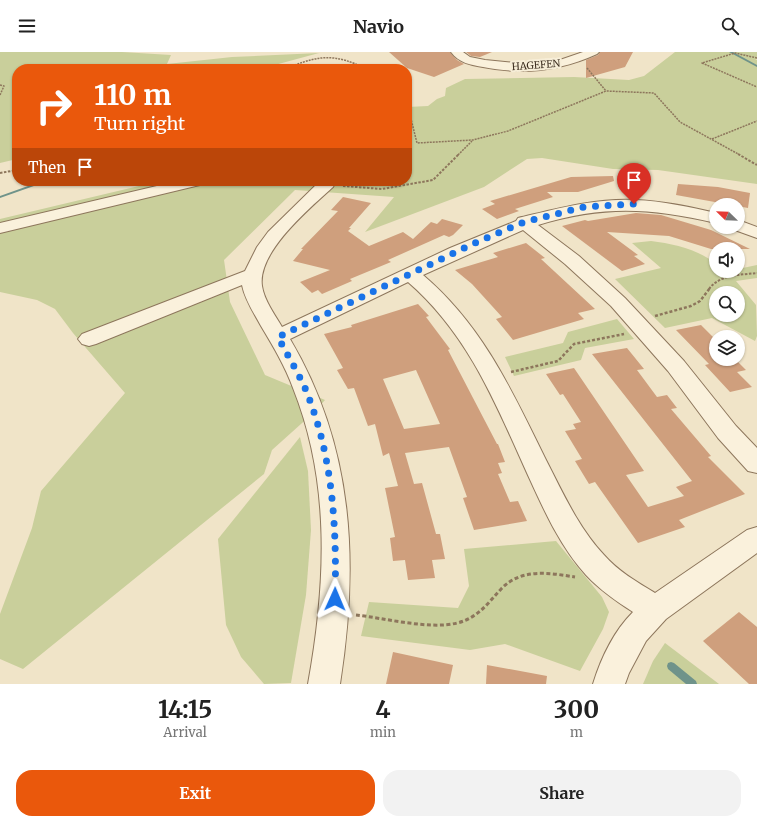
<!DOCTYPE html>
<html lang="en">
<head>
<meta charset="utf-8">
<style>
  :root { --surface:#fff; --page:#f2f2f2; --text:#222; --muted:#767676; --accent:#ea580c }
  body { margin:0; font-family:Merriweather,serif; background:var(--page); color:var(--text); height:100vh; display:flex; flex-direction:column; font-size:15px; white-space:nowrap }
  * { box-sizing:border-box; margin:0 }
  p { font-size:13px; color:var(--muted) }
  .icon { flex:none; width:22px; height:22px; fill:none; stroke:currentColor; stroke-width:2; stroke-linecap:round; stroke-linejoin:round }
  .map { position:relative; height:632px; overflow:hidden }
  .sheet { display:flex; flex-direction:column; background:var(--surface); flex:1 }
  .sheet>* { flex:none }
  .guide { position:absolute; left:12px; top:12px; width:400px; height:122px; border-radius:16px; box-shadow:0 1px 3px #0004; background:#ea580c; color:#fff; overflow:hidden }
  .needle { width:26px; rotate:293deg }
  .tools { position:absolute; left:709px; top:146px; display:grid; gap:8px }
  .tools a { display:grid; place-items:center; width:36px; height:36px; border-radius:50%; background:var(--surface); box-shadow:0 1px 3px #0004; font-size:20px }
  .pin { position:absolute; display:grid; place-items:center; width:34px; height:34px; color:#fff; margin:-41px -17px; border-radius:50% 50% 50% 0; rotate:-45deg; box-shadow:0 0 4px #0007 }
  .pin .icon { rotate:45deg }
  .me { position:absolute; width:44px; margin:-22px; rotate:1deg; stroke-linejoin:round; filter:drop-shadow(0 0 3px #0008) }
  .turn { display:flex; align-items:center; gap:14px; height:84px; padding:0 16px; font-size:18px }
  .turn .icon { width:52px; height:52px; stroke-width:2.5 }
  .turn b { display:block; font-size:28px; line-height:34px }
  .then { display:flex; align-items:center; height:38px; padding:0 16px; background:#0003; gap:8px; font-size:15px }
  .eta { display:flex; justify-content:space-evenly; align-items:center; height:68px; text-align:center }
  .eta b { font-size:24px; font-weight:700; line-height:28px }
  .primary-button { display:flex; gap:8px; margin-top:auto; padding:8px 16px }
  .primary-button a { flex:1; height:46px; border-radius:16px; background:var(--accent); color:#fff; font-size:16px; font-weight:700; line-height:46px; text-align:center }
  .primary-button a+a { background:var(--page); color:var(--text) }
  header { display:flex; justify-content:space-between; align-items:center; height:52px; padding:0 16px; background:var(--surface); font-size:18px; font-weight:700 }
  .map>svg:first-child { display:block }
</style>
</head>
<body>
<header><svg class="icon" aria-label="menu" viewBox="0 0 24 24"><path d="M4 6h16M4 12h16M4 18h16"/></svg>Navio<svg class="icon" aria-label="search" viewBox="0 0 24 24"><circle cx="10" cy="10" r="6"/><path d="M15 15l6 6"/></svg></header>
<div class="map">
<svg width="757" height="632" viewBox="0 0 757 632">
  <rect width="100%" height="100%" fill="#f0e4c8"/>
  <g fill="#c9cf9b" fill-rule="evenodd">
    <polygon points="0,0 122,0 171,3 167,12 232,5 319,1 260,17 17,17 17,107 0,111"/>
    <polygon points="675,0 757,0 757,7 755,7 757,8 757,132 658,118 613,117 542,106 527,107 484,135 365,180 394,145 295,138 224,208 230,250 265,323 325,348 311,363 272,398 264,422 23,617 0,607 0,562 32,476 41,439 125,341 73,281 55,257 37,248 0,240 0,167 160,129 407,129 407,55 428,54 437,47 445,44 446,36 465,27 574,25 629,28 644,24"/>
    <path d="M651,189C674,192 698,197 716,212V219H738V217L757,213V226L736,229L756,253L757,284L755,289L712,266L665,276L615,227L661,216L632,191ZM716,241H738V263H716Z"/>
    <polygon points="617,267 634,287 585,296 581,308 514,324 505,305 563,291 568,280"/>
    <polygon points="300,385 308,419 311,478 306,543 291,631 264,632 241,605 226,573 218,487"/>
    <polygon points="556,489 602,545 609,560 603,577 580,619 505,592 470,598 361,584 369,550 458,556 469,534 464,497"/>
    <polygon points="665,591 719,632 643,632 653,609"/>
  </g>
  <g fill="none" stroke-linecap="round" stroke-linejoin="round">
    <g fill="#6f938a" fill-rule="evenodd">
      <polygon points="729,0 733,0 757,13 757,15"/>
      <polygon points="42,129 48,129 0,146 0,144"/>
      <polygon points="671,610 674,611 696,629 697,632 686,632 668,617 667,614 668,611"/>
    </g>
  </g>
  <g fill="#cf9f7d" fill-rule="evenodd">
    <polygon points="389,0 450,0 457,8 464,12 434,25 407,16"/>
    <polygon points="466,0 492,0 480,5 471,4"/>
    <polygon points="600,0 633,0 625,15 586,26 586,8 598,3"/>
    <polygon points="613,124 614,129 578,140 547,140 553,145 515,157 519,159 497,167 482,157 495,152 490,149 571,125"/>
    <polygon points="678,132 718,135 750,141 748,156 676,143"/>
    <polygon points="343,145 371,151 349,176 351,176 348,179 369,194 403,180 413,187 431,170 437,172 442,167 463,173 453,183 449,185 444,183 388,208 391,210 350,227 352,229 322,242 318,238 312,241 300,230 330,218 293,209 303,197 301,197 338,159 331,158"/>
    <polygon points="636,161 661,163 711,178 750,197 711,197 669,184 607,180 638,203 634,204 645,212 622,219 562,174 585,168 588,169"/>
    <polygon points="526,191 545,206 541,207 595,257 578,261 584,267 513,288 496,267 502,265 472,232 455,218 498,205 493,201"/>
    <path d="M418,252L429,264L426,265L450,297L448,298L497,392H498L505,410L498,411L502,421L498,422L510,450L518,449L527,469L474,478L463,446L467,445L449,395L405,401L414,432L422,431L436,482H440L445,507L432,508L435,526L408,528L405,508L393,509L390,486L395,485L385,436L398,434L389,401L383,404L375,372L368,374L354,336L348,337L337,318L343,316L324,282L352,275L351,273ZM416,318L440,372L404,377L383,327Z"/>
    <polygon points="701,273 716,288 716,307 735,307 746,318 737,320 752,335 730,340 705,313 709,312 676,278"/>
    <polygon points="627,296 644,317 637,318 657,345 667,343 677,356 671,357 711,404 708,405 745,442 679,468 685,475 638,491 595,430 589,432 575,409 582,407 565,379 576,377 573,372 581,370 563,342 560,343 546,322 574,316 644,419 626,423 648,455 684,444 676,435 692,429 592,302"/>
    <polygon points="739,560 757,575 757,632 749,632 703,589"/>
    <polygon points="393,600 453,613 449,632 386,632"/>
    <polygon points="487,613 547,624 546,632 486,632"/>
  </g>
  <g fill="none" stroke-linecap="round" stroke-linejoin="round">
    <g stroke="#8d765c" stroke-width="2">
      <g id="minor">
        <path d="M451,0H463L470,5L485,8L526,12L554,10L583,0H599L597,2C560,19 523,23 483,15C471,13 459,11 451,0Z"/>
        <polygon points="178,129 206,129 204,132 0,181 0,171"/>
        <path d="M320,129H336L333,135C310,156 257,200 262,234C264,248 275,263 282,275L450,196L516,169L518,166C556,157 595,146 635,148C663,149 689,155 716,161V171C649,156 605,153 538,173L579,204L625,246L684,309L736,374L757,396V421L748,419L718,386L668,319L611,254L565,212L523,178L423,223C483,274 512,339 546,408C563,441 578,475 604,503C618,519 637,530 655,541L747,478L757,475V501L666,567L646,589L629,621L625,632H593C601,606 614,579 633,560C616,549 600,538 586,523C559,493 543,456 527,421C495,350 468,282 408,230L290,287C354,395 359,511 340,632H308C326,533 331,431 293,336C285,314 273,294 261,274C254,261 245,248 242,233L96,292L89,294L82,292L78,287L82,282L245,219L257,195L268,180Z"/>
        <polygon points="738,168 757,175 757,186 732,177 731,175 738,175"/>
      </g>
    </g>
    <g stroke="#8d765c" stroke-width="1.5" stroke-dasharray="2 1" stroke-linecap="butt">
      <polyline points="757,6 735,1 702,11 757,35"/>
      <polyline points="587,16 606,39"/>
      <path d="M283,17C313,7 325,0 356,12V17"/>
      <polyline points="0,33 4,34 0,43"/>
      <polyline points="407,51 417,91 473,88 508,79 606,39 654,41 680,70 740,103"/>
      <polyline points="712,87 757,69"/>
      <polyline points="458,103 472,89"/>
    </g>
    <g stroke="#8d765c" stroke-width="2" stroke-dasharray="2.5 1.5" stroke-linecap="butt">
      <polyline points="738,102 757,113"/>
      <polyline points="0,121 17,118"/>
      <polyline points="343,134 382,137 433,128 459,102"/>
      <path d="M709,237C720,222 741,223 757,221"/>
    </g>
    <g stroke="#8d765c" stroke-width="2.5" stroke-dasharray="3 2" stroke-linecap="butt">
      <polyline points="655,264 691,254 700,249 710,236"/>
      <polyline points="511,320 558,309 574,292 624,282"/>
    </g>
    <path stroke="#8d765c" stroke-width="3" stroke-dasharray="4 2.5" stroke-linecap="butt" d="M356,563C384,566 430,578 457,571C478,566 488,551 502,536C522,516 550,521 575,525"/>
    <use href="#minor" fill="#faf1dc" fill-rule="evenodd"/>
  </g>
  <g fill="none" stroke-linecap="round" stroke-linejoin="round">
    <path stroke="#1a73e8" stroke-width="7" stroke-dasharray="0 12.6" d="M335,547C337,476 333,403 305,336C297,319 287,302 278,285L477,190L524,170L584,155L634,152"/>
  </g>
  <g text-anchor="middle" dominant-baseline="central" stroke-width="4" stroke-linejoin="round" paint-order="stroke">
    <g font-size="10" fill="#3d2e20" stroke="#f7eed8">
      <text transform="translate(536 13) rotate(-4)">HAGEFEN</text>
    </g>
  </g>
</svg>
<div class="tools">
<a><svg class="needle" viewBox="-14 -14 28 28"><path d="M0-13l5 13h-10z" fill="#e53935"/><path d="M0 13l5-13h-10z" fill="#767676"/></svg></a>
<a><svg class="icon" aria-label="sound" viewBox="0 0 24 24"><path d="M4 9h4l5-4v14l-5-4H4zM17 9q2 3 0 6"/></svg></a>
<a><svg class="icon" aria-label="search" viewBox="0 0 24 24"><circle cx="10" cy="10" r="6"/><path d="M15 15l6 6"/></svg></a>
<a><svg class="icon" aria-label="layers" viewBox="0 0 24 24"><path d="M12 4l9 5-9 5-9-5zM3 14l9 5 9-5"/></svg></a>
</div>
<div class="pin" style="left:634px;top:152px;background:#d93025"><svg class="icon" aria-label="arrive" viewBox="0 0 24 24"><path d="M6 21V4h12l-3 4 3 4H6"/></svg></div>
<svg class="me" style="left:335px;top:547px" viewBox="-20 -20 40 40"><path d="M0-17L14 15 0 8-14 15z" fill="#1a73e8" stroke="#fff" stroke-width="4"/></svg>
<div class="guide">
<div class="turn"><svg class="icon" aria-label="right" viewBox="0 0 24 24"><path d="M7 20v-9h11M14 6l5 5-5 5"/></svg><div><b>110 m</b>Turn right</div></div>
<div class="then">Then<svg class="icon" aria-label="arrive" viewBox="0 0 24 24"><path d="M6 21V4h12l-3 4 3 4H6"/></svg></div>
</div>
</div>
<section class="sheet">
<div class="eta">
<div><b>14:15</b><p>Arrival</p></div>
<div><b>4</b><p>min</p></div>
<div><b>300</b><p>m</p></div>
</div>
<div class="primary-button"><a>Exit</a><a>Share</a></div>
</section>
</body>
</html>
